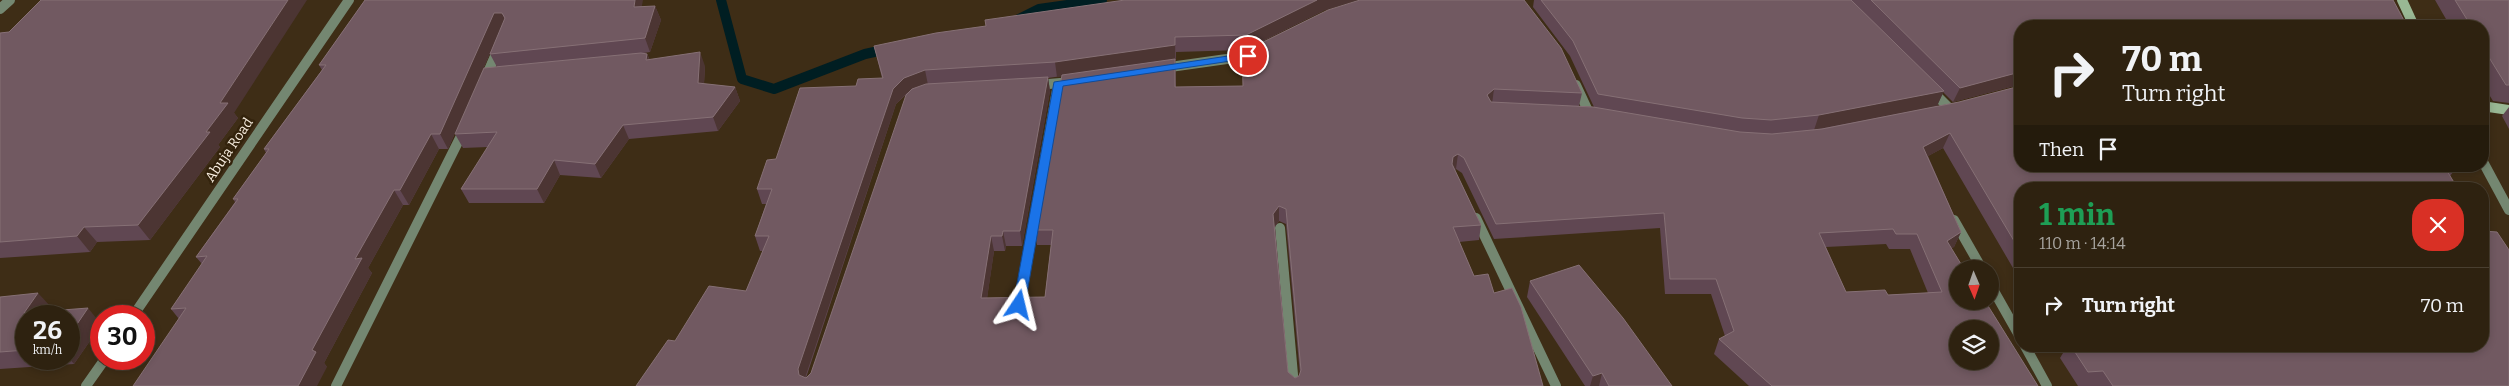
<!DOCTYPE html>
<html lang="en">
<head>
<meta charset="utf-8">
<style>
  :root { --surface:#2e2210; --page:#362a19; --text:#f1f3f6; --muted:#a7a49f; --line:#493f30 }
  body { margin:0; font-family:Bitter,serif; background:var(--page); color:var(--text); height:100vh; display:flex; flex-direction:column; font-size:19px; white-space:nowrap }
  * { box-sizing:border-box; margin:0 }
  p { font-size:16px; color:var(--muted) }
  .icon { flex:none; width:28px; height:28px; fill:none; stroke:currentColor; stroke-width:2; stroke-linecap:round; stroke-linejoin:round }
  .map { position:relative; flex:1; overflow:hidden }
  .side { position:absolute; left:2014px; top:182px; width:475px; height:170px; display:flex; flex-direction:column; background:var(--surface); border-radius:20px; box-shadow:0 2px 8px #0003,0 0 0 1px var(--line) }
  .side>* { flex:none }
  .guide { position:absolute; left:2014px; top:20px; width:475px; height:152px; border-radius:20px; box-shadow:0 2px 8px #0003,0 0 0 1px var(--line); background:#2e2210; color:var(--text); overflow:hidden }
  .needle { width:32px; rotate:178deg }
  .fabs { position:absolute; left:1949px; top:260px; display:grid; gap:10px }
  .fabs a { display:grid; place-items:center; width:50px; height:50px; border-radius:50%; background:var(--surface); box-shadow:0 2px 8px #0003,0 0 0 1px var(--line); font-size:25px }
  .speed { position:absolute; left:15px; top:305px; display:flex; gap:10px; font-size:25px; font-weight:700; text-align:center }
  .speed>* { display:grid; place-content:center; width:65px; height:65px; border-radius:50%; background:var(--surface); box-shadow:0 2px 8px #0003,0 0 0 1px var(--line); line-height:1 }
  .speed small { font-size:12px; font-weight:400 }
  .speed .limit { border:8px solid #d22; background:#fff; color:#111 }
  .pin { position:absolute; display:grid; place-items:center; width:42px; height:42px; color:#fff; margin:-21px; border:2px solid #fff; border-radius:50%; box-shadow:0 1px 5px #0007 }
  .me { position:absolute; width:55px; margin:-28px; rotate:10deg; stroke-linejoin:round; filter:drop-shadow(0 0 4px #0008) }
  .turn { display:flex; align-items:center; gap:18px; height:105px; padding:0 25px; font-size:22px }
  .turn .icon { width:65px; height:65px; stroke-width:2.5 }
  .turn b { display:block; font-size:35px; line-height:42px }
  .then { display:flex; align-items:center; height:48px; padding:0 25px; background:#0003; gap:10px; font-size:19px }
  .round { display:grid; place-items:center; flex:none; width:52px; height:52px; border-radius:20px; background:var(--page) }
  .overview { display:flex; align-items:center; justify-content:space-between; height:85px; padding:0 25px }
  h1 { font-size:30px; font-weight:700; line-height:38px; color:#1e9e55 }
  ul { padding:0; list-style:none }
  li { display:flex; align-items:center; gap:15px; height:75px; padding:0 25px; border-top:1px solid var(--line) }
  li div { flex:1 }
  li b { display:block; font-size:19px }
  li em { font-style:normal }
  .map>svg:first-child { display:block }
</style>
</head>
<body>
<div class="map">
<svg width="2509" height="386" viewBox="0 0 2509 386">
  <rect width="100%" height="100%" fill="#3e2d16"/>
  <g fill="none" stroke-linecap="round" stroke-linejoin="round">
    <g stroke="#001e22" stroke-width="10">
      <polyline points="721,0 742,79 774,89 865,54 888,49"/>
      <polyline points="1019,19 1039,9 1102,0"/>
    </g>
    <g stroke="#748771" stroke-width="10">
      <polyline points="0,9 10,0"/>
      <polyline points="1163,68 1248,56 1255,53"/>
      <polyline points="485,79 498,49"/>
      <polyline points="1037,85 1072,82"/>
      <polyline points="1576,85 1590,115"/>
      <polyline points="1931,90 1951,110"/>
      <polyline points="2482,160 2509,210"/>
      <polyline points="1476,218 1556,386"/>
      <polyline points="1954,220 1982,269"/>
      <polyline points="1280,228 1294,386"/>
      <polyline points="1990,284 2020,337"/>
      <polyline points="1019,305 1058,84"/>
      <polyline points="133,316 349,0"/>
      <polyline points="2025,346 2047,386"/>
      <polyline points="86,386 105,359"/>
      <polyline points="336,386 464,130"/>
    </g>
    <g stroke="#99b894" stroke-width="10">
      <polyline points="2402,0 2414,26"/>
      <polyline points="2482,106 2509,110"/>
    </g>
  </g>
  <g fill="#604752" fill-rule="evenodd">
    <polygon points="365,0 642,7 655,6 661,20 650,52 644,53 647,54 650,60 705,66 704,84 735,87 740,101 718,131 629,139 601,178 560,175 544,203 469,203 461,189 488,147 463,148 455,134 497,67 490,54 501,28 448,149 439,149 409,205 403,205 368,268 372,273 324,363 327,367 179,319 171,309 202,264 196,257 235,202 233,199 266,153 264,149 322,70 319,65"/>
    <path d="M1534,0H2393L2020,26V86L2018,85L1953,102L1943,92L1937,106L1819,129L1959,102L2020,166H2458L2450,176L2020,189V280L1943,148L1928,156L1961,232L1954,247L1951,248L2038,386H1749L1714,354L1719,339L1725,336L1711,294H1665L1660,228L1494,239L1462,173L1456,169L1455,170L1481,225L1479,240L1459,242L1474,276L1494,293L1543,386H636L675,341L746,291L763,251H760L755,236L766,204H762L757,189L776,159L856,86L882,78L874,46L1323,11L1249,48L1582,93L1579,106L1594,107L1570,56L1533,7ZM1242,50L1243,86L1176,87L1175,60H1176V52ZM1062,76L1034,230L1037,245H1051L1045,297L987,298L994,251H1005L1006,246H1022L1050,91L1048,78ZM909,92L811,373L806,378L896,104ZM1279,221L1286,224L1300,374L1299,376L1295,378L1288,372L1275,227ZM1886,244L1889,249H1910L1928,293L1888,295L1846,292L1826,247Z"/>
    <polygon points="2435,0 2509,0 2509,103 2493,101 2482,83 2482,26 2450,26"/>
    <polygon points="9,32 234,113 238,118 218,145 220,147 150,240 97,242 90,252 0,258 0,33"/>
    <polygon points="2509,107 2509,129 2502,116"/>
    <polygon points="1530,281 1672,386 1585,386 1527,297"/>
    <path d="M0,297L52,308L50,311L101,324V325L74,364L0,369ZM26,316H69V359H26Z"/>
    <polygon points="2058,346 2482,346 2509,386 2078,386 2060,358 2063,353"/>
  </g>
  <g fill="#4c3533">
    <polygon points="288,0 307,0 234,113 238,118 218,145 220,147 150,240 138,225 206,132 220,103"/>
    <polygon points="635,0 643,0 639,22 634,7"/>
    <polygon points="1317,0 1359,0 1323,11 1246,49 1246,35"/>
    <polygon points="655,6 661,20 650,52 645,38"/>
    <polygon points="494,13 502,13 508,27 501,28 448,149 440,134"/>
    <polygon points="1175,37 1176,102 1175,60 1057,77 1055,62"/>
    <polygon points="700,52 705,66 703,98 698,83"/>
    <polygon points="647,54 653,68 646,60"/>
    <polygon points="925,70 928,85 907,93 896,104 803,384 799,375 798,369 893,89 904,78"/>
    <polygon points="2020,72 2020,82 2018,85 1953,102 1960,88"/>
    <polygon points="1048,77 1050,91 1022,246 1020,231"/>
    <polygon points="735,87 740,101 718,131 713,117"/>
    <polygon points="1494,89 1492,104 1487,95"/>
    <polygon points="1944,91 1937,106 1814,130 1819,115"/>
    <polygon points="623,125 629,139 601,178 595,164"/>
    <polygon points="1950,133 1943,148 1917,162 1923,147"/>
    <polygon points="431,134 439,149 409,205 400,190"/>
    <polygon points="1458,154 1456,169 1451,172 1453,157"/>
    <polygon points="554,160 560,175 544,203 537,189"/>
    <polygon points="394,190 403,205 368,268 372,273 324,363 327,367 317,386 298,386 312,350 355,259"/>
    <polygon points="1279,206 1279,221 1273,229 1273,214"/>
    <polygon points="84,227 97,242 90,252 77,236"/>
    <polygon points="1003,231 1006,246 1005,251 1002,236"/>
    <polygon points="1961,232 1954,247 1939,256 1947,241"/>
    <polygon points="991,236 994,251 985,313 981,298"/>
    <polygon points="38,293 52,308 47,316 24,313"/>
    <polygon points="88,308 101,324 101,325 74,364 69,358 69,336"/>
    <polygon points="1602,373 1599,386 1590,386 1593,376"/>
  </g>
  <g fill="#715961" stroke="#867075" fill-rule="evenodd">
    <polygon points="41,0 288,0 220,103 228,103 206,132 210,132 138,225 84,227 77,236 0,242 0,33 9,32"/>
    <polygon points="365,0 635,0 634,7 655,6 645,38 490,54 505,18 502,13 494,13 440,134 431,134 400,190 394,190 355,259 362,258 312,350 316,352 298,386 133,386 186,308 171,309 207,256 196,257 238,199 233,199 269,149 264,149 326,65 319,65"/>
    <path d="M1125,0H1317L1246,35L1175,37V45L1055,62L925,70L904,78L893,89L798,369L799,375L806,378L811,373L906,95L912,89L926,84L1048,77L1020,231H1003L1002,236H991L981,298L1045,297L1053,230H1034L1062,75L1175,59V87L1243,86L1242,49L1251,48L1328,10L1360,0H1524L1561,48L1582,93L1494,89L1487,95L1491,102L1593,107L1740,132L1772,134L1822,129L1959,102L2020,86V166H2444L2458,189H2020V251L1950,133L1923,147L1961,232L1947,241L1964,269H1958V301H1985L2038,386H1772L1719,339L1734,331L1716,279H1670L1664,213L1496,224L1464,158L1458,154L1453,157L1452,164L1481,225L1453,227L1474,276L1488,274L1494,293L1512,288L1521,307L1543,386H636L668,340L675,341L709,286L746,291L769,236H755L772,189H757L767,160L776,159L800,88L856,86L858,79L883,78L874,46L936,33L986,26L985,20ZM1279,206L1286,209L1301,370L1299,376L1295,378L1288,372L1273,214ZM1893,229L1896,234H1917L1942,292L1888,295L1885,290L1846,292L1819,233ZM1958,329H1990V361H1958Z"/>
    <polygon points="1541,0 1851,0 1944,91 1819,115 1771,120 1742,118 1598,94 1573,41"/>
    <polygon points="1871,0 2393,0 2407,26 2020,26 2020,72 1960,88"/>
    <polygon points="2455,0 2509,0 2509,85 2506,85 2482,46 2482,26 2471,26"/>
    <polygon points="700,52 698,83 735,87 713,117 623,125 595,164 554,160 537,189 461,189 497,132 455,134 484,68 641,53 647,54 646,60"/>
    <polygon points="2482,228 2484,231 2497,232 2509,250 2509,386 2113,386 2103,371 2088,372 2071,346 2482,346"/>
    <polygon points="1579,265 1623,318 1672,386 1609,386 1602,373 1593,376 1530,281"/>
    <polygon points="38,293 24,313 88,308 69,336 69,316 26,316 26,350 0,352 0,297"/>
  </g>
  <polygon fill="#1a73e8" stroke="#114b97" points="1248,53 1253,56 1251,58 1063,86 1025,305 1024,308 1015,308 1013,305 1054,82"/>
  <g text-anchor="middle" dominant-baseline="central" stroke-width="5" stroke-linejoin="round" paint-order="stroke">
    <g font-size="14" fill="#f9efe1" stroke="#33230c">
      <text transform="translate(229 150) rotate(-56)">Abuja Road</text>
    </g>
  </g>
</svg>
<div class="fabs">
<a><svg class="needle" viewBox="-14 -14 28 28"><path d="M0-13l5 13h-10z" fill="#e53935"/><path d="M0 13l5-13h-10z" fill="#a7a49f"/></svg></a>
<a><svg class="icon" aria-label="layers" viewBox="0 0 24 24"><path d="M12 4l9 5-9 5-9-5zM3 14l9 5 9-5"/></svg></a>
</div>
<div class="speed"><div>26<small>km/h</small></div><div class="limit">30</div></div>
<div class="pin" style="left:1248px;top:56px;background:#d93025"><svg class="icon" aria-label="arrive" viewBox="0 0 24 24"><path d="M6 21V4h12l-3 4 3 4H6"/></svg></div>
<svg class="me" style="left:1019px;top:305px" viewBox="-20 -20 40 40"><path d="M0-17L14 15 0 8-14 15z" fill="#1a73e8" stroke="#fff" stroke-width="4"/></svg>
<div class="guide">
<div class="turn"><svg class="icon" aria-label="right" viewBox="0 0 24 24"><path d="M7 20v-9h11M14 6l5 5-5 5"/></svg><div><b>70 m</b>Turn right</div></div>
<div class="then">Then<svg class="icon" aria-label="arrive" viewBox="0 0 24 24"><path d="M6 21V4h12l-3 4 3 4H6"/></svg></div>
</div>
<section class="side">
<div class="overview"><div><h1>1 min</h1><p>110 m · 14:14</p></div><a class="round" style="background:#d93025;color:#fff"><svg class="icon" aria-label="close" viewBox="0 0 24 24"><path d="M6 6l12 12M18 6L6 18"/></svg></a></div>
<ul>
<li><svg class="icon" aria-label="right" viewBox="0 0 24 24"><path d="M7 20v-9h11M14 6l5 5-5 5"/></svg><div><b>Turn right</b></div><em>70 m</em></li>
</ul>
</section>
</div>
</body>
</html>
